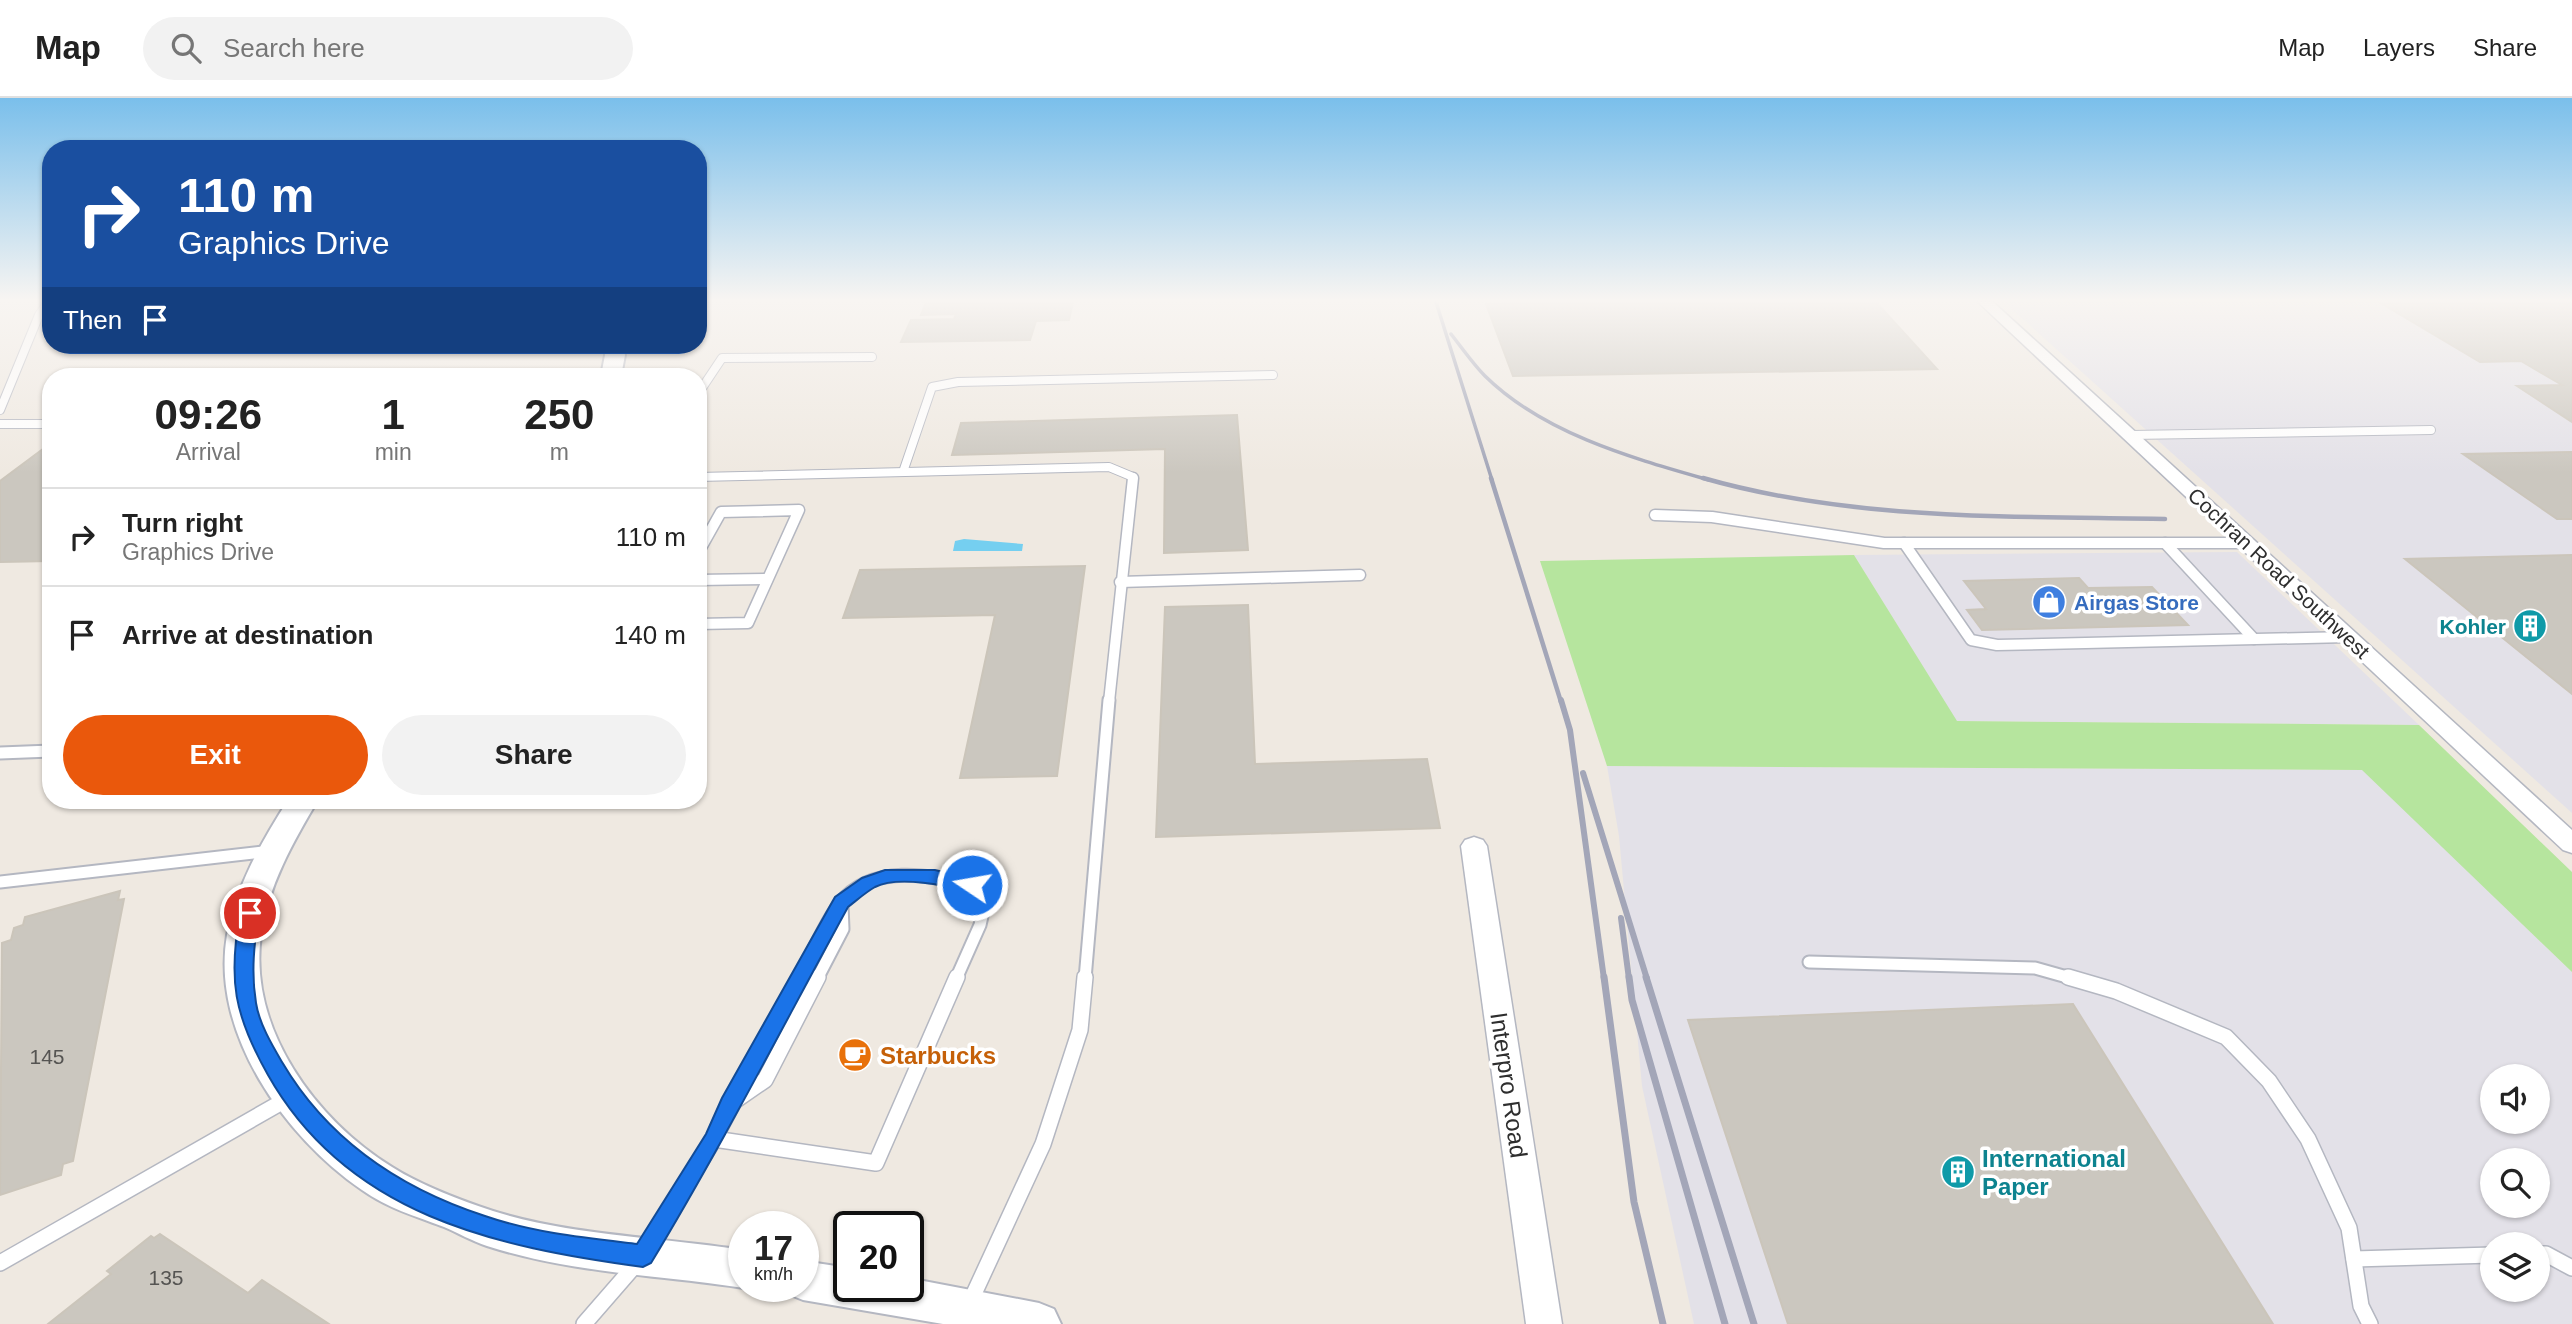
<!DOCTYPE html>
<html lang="en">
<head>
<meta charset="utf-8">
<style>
  :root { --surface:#fff; --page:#f2f2f2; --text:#222; --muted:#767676; --line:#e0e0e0; --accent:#ea580c }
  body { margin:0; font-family:Arial,sans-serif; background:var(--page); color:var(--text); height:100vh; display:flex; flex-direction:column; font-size:26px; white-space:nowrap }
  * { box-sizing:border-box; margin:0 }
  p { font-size:23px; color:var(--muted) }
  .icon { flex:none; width:38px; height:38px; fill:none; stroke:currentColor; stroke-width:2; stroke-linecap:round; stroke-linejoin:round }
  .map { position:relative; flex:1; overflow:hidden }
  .drawer { position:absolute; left:42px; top:270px; width:665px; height:441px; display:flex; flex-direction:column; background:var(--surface); border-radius:28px; box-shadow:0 2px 5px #0004 }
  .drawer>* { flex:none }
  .guide { position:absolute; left:42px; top:42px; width:665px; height:214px; border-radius:28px; box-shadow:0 2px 5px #0004; background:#1a4fa0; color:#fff; overflow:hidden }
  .fabs { position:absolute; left:2480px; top:966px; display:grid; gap:14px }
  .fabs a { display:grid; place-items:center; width:70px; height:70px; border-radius:50%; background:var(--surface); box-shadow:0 2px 5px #0004; font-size:35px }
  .speed { position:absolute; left:728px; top:1113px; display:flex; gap:14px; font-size:35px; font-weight:700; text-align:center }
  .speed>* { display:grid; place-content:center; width:91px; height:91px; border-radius:50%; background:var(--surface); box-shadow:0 2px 5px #0004; line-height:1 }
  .speed small { font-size:18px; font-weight:400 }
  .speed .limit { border:4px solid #111; border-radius:10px; background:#fff; color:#111 }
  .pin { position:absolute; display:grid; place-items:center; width:60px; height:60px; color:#fff; margin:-30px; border:4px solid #fff; border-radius:50%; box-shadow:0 2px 7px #0007 }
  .me { position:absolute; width:77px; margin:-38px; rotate:282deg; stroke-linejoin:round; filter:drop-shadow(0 0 5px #0008) }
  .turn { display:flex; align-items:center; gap:24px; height:147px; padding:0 21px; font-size:32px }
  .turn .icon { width:91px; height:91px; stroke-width:2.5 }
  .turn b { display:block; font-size:49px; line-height:60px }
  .then { display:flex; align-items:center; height:66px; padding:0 21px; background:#0003; gap:14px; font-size:26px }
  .eta { display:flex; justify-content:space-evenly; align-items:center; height:119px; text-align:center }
  .eta b { font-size:42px; font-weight:600; line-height:49px }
  .cta { display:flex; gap:14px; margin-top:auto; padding:14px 21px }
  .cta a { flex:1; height:80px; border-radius:42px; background:var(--accent); color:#fff; font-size:28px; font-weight:600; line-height:80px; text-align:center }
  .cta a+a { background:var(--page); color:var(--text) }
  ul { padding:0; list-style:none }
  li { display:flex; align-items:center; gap:21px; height:98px; padding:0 21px; border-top:2px solid var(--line) }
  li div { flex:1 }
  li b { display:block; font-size:26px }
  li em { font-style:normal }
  header { display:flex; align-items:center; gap:42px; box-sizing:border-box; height:98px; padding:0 35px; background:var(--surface); border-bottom:2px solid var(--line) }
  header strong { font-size:33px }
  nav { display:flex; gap:38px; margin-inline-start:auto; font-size:24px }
  .search { width:490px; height:63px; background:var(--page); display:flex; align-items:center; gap:18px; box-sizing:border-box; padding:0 24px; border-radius:38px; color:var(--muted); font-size:26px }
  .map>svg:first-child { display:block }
</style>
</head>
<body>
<header>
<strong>Map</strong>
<div class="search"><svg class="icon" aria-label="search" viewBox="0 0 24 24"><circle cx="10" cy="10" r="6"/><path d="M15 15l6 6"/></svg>Search here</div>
<nav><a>Map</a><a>Layers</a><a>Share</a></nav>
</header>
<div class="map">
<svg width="2572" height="1226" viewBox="0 0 2572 1226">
  <rect width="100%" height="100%" fill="#efe9e1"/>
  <g fill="#e3e1e8" fill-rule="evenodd">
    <polygon points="2004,204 2572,204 2572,715"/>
    <polygon points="2237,454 2419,627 1956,623 1854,457"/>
    <path d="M1607,668L2363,672L2572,874V1226H1694L1642,988L1619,738ZM2492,978H2538V1024H2492ZM2492,1062H2538V1108H2492ZM2492,1146H2538V1192H2492Z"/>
  </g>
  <polygon fill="#b6e59e" points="1854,457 1957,623 2419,627 2572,774 2572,874 2362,672 1607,668 1540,463"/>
  <polygon fill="#75cff0" points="964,441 1023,446 1022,453 953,453 955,443"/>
  <g fill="#cbc7bf" stroke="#cbc5ba" stroke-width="2">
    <polygon points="926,204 1073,204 1069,222 1036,223 1030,242 901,244 911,222 954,221 956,216 921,217"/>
    <polygon points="1656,204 1876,204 1937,271 1513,278 1486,206"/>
    <polygon points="2379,204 2572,204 2572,324 2517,288 2562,287 2521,263 2480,264"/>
    <polygon points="1237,317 1248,452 1164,455 1165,351 952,357 961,325"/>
    <polygon points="51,345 51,463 0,464 0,383"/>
    <polygon points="2572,354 2572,421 2557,421 2463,356"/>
    <polygon points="2572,457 2572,596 2405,461"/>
    <polygon points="1085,468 1057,678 960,680 995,517 843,520 860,472"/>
    <polygon points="2079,480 2088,490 2152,489 2188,527 1982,532 1967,512 1986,511 1964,483"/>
    <polygon points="1248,507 1255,666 1427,661 1440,730 1156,739 1165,509"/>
    <polygon points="120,793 118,802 124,801 73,1063 63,1066 61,1077 0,1097 2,845 11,842 14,830 23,827 25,819"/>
    <polygon points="2073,906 2273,1226 1788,1226 1688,922"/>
    <polygon points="160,1136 248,1195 262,1182 329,1226 48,1226 111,1176 107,1173 151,1138 154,1140"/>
  </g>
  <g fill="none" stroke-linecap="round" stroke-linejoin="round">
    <g stroke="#b4b7c1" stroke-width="10">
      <g id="service-far3">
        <polyline points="698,296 722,260 872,259"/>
        <polyline points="0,312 39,217 48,204"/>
        <polyline points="0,326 51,326"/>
        <polyline points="2131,337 2431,332"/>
        <polyline points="903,374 932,289 958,284 1273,277"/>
        <polyline points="698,379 1109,369 1133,379 1133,382"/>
      </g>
    </g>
    <g stroke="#b4b7c1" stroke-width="13">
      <g id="service-far2">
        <polyline points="1655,417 1712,419 1884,445 2246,445"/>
        <polyline points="1904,445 1971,542 1997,547 2348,539"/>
        <polyline points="2165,445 2254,541"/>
        <polyline points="698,455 721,414 799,412 748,525 698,526"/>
        <polyline points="698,482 767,481"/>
        <polyline points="1120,484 1360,477"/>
        <polyline points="1109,604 1133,380"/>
      </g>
    </g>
    <g stroke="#b4b7c1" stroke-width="15">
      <g id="service-far1">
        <polyline points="0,655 51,653"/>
        <polyline points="0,784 271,753"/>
        <polyline points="1809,864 2035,870 2074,881"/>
        <path d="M799,881C812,857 823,827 840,805C872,765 929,777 972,787L985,805L980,827L956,881"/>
        <polyline points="817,881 843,831 842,807"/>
        <polyline points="1085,881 1109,602"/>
      </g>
    </g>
    <g stroke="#b4b7c1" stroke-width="18">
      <g id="service">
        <polyline points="2068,879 2116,893 2226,939 2269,983 2308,1041 2349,1130 2361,1208 2370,1226"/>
        <polyline points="733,1004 765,982 818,879"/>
        <polyline points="714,1041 876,1065 957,879"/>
        <polyline points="714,1041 800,879"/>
        <polyline points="647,1152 714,1041"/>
        <polyline points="2538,1156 2546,1156 2572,1170"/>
        <polyline points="2354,1161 2492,1157"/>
        <polyline points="0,1165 289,1000"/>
        <polyline points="584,1226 637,1165"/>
        <polyline points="960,1226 1043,1046 1080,932 1085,879"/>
      </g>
    </g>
    <g stroke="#b4b7c1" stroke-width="3">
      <g id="minor">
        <polygon points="1978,204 1993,204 2572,732 2572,755 2563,752"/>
        <polygon points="1474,739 1483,742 1487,748 1562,1226 1526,1226 1461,748 1465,742"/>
      </g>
    </g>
    <g stroke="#b4b7c1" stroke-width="4">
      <g id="tertiary">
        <polygon points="604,247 622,247 625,257 621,278 601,278 605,257"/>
        <path d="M288,702H318C293,744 268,788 261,837C248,931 316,1022 392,1069C422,1088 460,1102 493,1113C573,1138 661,1139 744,1152V1188H749L744,1190C659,1177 570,1175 487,1148C472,1143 458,1135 444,1129C415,1118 387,1110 362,1092C285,1039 210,935 227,837C236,788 262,743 288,702Z"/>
        <polygon points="803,1163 849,1170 849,1188 908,1188 908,1180 1039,1205 1054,1211 1061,1226 943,1226 803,1202 788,1196 785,1188 803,1188"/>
      </g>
    </g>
    <use href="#service-far3" stroke="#fff" stroke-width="8"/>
    <use href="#service-far2" stroke="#fff" stroke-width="10"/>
    <use href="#service-far1" stroke="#fff" stroke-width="11"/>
    <use href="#service" stroke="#fff" stroke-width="15"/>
    <use href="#minor" fill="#fff" fill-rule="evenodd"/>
    <use href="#tertiary" fill="#fff" fill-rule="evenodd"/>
    <g stroke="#a3a6b8" stroke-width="3.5">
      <polyline points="1436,204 1492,382"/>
      <path d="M1451,236C1462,250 1473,266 1485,278C1544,336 1632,360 1709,382"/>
    </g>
    <g stroke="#a3a6b8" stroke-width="4.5">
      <polyline points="1491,380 1561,604"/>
      <path d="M1703,380C1853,423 2010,418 2165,421"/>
    </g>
    <g stroke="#a3a6b8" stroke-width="6">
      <polyline points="1561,602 1570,632 1604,881"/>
      <polyline points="1583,675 1647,881"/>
      <polyline points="1621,820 1629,881"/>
    </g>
    <g stroke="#a3a6b8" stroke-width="7">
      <polyline points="1604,879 1634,1104 1663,1226"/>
      <polyline points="1629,879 1632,902 1725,1226"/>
      <polyline points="1646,879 1754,1226"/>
    </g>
  </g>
  <linearGradient id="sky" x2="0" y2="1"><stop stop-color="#7abfeb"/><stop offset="0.54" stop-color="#f8f5f2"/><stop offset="1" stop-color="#f8f5f2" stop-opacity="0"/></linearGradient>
  <rect width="2572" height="375" fill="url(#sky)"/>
  <path fill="#1a73e8" stroke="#114b97" stroke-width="2" d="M885,772H935L978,782L981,787L972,794C947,788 899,777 875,789C866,794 857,802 848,809C783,928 721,1049 651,1165L643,1169C495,1149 347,1117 268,977C234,917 228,882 240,815L250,808L259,815C254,846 251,874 256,905C259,925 272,947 282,964C328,1042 399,1090 485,1118C534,1135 586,1140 637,1146L706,1036L722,1000L835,799L862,780Z"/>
  <defs>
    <g id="shop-disc" transform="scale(1.75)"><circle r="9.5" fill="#3f7fe0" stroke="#fff"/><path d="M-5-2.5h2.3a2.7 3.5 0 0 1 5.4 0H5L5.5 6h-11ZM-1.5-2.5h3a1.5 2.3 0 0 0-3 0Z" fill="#fff"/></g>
    <g id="building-disc" transform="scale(1.75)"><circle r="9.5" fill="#0f9aa8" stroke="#fff"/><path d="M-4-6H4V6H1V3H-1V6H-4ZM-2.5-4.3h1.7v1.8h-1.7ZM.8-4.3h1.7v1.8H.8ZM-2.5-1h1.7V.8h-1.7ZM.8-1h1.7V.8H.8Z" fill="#fff"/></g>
    <g id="cafe-disc" transform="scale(1.75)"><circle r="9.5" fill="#e8710a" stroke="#fff"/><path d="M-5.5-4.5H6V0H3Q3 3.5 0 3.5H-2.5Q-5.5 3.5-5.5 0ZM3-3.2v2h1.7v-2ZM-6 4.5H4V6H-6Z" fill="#fff"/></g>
  </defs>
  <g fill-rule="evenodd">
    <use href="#shop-disc" x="2049" y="504"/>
    <use href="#building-disc" x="2530" y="528"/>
    <use href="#cafe-disc" x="855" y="957"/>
    <use href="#building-disc" x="1958" y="1074"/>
  </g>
  <g text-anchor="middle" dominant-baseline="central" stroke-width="7" stroke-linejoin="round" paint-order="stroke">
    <g font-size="21" fill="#2e2e2e" stroke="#fff">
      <text transform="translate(2279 475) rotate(43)">Cochran Road Southwest</text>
    </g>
    <g font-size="21" font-weight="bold" fill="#366cbe" stroke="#fff" text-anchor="start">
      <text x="2074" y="504">Airgas Store</text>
    </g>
    <g font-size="21" font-weight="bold" fill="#0d838f" stroke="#fff" text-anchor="end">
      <text x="2506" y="528">Kohler</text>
    </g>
    <g font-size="21" fill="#555452">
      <text x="47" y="958">145</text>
      <text x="166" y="1179">135</text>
    </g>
    <g font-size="24" font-weight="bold" fill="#c56008" stroke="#fff" text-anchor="start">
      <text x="880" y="957">Starbucks</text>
    </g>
    <g font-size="24" fill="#2e2e2e" stroke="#fff">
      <text transform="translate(1509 987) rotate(82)">Interpro Road</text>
    </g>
    <g font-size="24" font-weight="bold" fill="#0d838f" stroke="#fff" text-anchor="start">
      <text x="1982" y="1060">International<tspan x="1982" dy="28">Paper</tspan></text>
    </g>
  </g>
</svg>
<div class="fabs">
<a><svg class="icon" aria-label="sound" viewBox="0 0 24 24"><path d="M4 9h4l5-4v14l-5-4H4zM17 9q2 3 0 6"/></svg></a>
<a><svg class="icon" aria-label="search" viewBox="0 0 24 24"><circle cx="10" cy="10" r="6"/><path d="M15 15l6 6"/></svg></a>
<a><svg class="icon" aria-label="layers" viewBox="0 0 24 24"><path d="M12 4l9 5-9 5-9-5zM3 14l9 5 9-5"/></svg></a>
</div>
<div class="speed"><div>17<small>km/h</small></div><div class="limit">20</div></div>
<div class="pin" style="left:250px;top:815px;background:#d93025"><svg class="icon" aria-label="arrive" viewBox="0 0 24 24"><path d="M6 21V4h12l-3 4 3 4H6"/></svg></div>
<svg class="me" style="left:972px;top:787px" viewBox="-20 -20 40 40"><circle r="17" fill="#1a73e8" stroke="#fff" stroke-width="3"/><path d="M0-11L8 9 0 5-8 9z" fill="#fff"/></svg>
<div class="guide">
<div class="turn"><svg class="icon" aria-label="right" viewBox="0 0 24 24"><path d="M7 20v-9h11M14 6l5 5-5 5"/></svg><div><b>110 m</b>Graphics Drive</div></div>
<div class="then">Then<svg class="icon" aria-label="arrive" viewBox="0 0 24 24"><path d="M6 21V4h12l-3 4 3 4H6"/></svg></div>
</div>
<section class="drawer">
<div class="eta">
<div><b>09:26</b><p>Arrival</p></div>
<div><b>1</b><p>min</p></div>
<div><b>250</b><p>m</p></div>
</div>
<ul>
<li><svg class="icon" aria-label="right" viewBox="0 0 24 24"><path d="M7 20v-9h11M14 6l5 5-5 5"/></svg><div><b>Turn right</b><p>Graphics Drive</p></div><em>110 m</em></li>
<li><svg class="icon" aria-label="arrive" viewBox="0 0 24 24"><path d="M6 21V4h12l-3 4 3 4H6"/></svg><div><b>Arrive at destination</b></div><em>140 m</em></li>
</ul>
<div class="cta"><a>Exit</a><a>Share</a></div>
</section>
</div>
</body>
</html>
